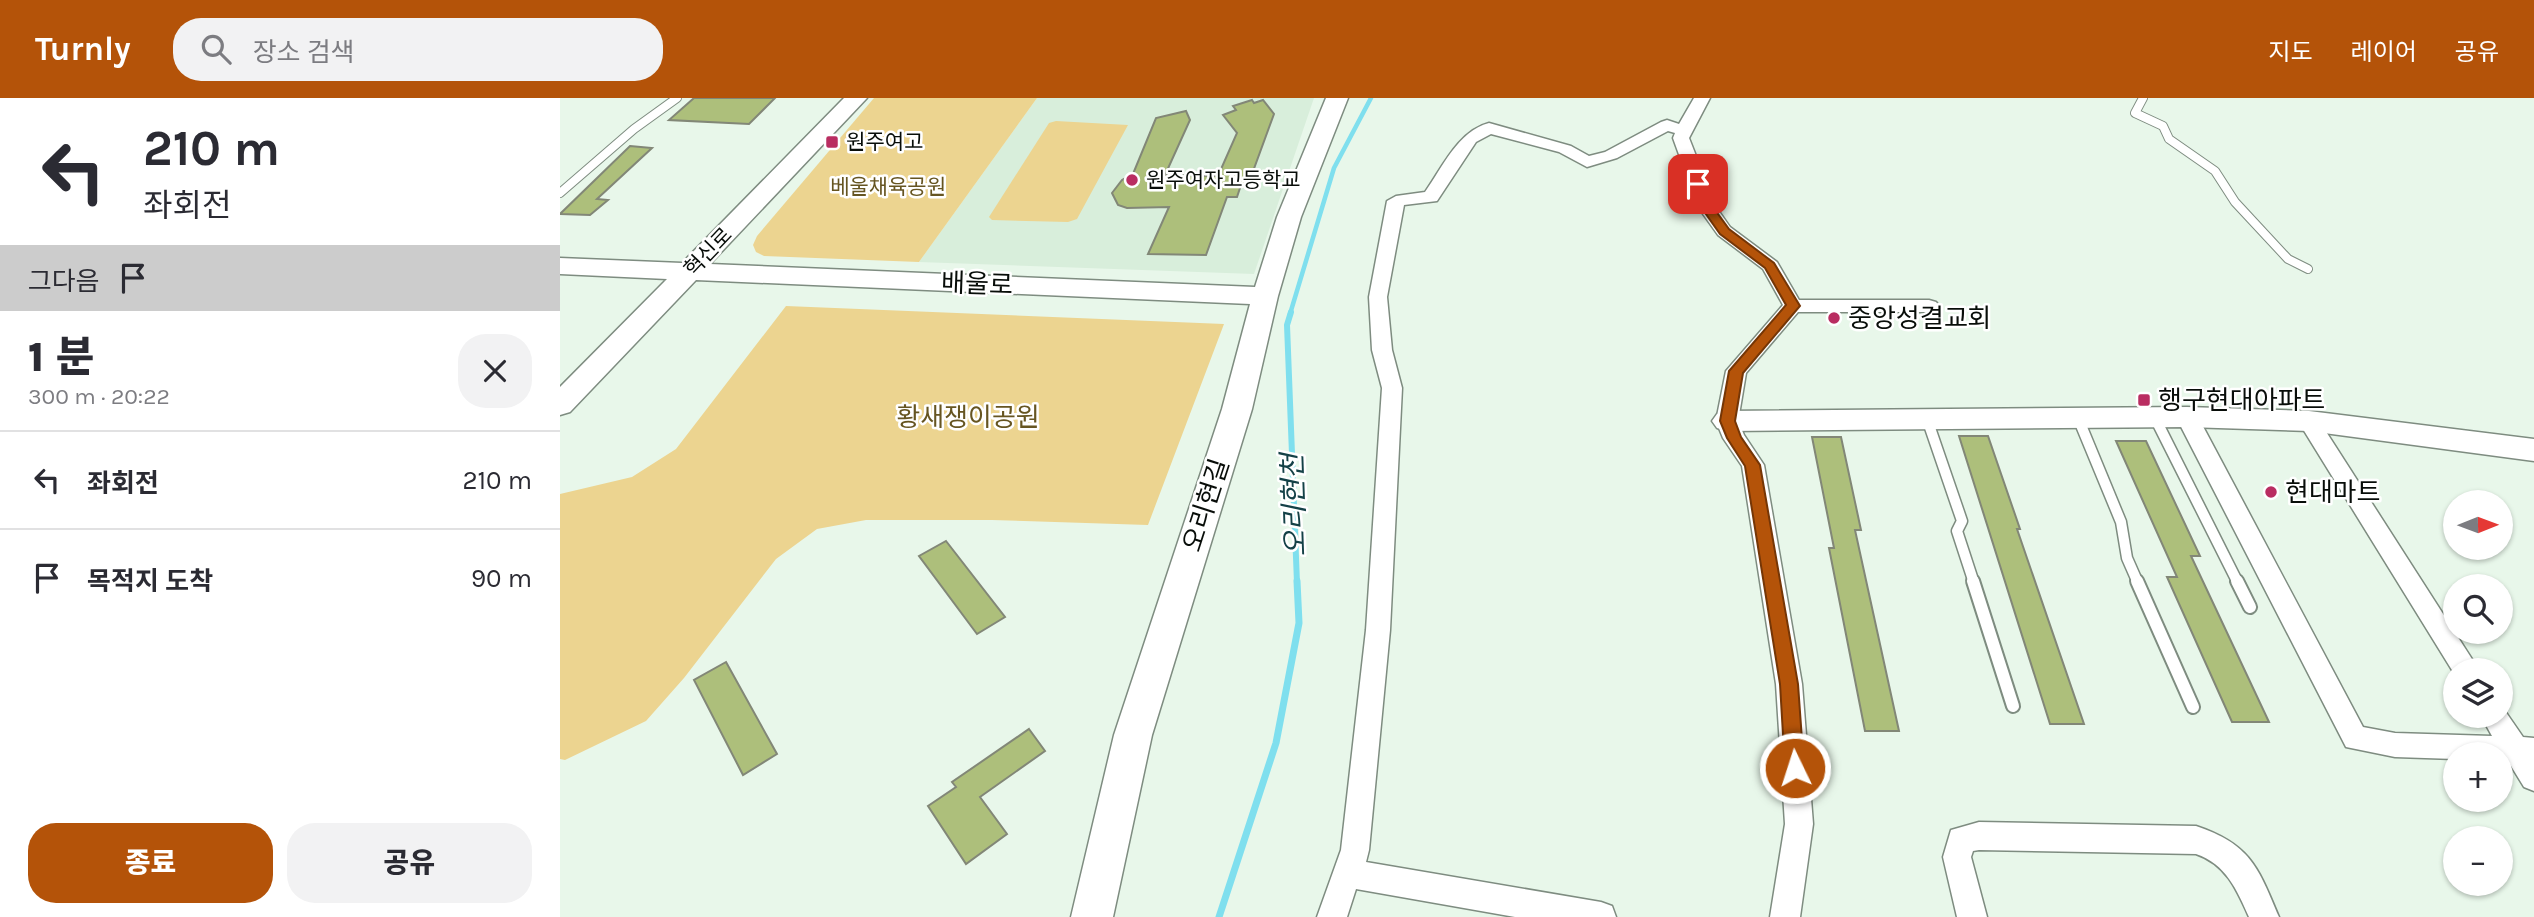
<!DOCTYPE html>
<html lang="ko">
<head>
<meta charset="utf-8">
<style>
  :root { --surface:#fff; --page:#f2f2f3; --text:#2b2b33; --muted:#7c7c81; --line:#e1e1e2; --accent:#b45309 }
  body { margin:0; font-family:Karla,"Noto Sans KR",sans-serif; background:var(--page); color:var(--text); height:100vh; display:flex; flex-direction:column; font-size:26px; white-space:nowrap }
  * { box-sizing:border-box; margin:0 }
  p { font-size:23px; color:var(--muted) }
  .icon { flex:none; width:38px; height:38px; fill:none; stroke:currentColor; stroke-width:2; stroke-linecap:round; stroke-linejoin:round }
  .map { position:relative; flex:1; overflow:hidden }
  .details { display:flex; flex-direction:column; background:var(--surface); width:560px }
  .details>* { flex:none }
  .banner { background:#fff; color:var(--text); overflow:hidden }
  .needle { width:46px; rotate:89deg }
  .fabs { position:absolute; left:1883px; top:392px; display:grid; gap:14px }
  .fabs a { display:grid; place-items:center; width:70px; height:70px; border-radius:50%; background:var(--surface); box-shadow:0 2px 5px #0004; font-size:35px }
  .pin { position:absolute; display:grid; place-items:center; width:60px; height:60px; color:#fff; margin:-30px; border-radius:14px; box-shadow:0 4px 10px #0006 }
  .me { position:absolute; width:77px; margin:-38px; rotate:356deg; stroke-linejoin:round; filter:drop-shadow(0 0 5px #0008) }
  .turn { display:flex; align-items:center; gap:24px; height:147px; padding:0 28px; font-size:32px }
  .turn .icon { width:91px; height:91px; stroke-width:2.5 }
  .turn b { display:block; font-size:49px; line-height:60px }
  .then { display:flex; align-items:center; height:66px; padding:0 28px; background:#0003; gap:14px; font-size:26px }
  .round { display:grid; place-items:center; flex:none; width:74px; height:74px; border-radius:28px; background:var(--page) }
  .summary { display:flex; align-items:center; justify-content:space-between; height:119px; padding:0 28px }
  h1 { font-size:42px; font-weight:800; line-height:52px }
  .action { display:flex; gap:14px; margin-top:auto; padding:14px 28px }
  .action a { flex:1; height:80px; border-radius:28px; background:var(--accent); color:#fff; font-size:28px; font-weight:800; line-height:80px; text-align:center }
  .action a+a { background:var(--page); color:var(--text) }
  ul { padding:0; list-style:none }
  li { display:flex; align-items:center; gap:21px; height:98px; padding:0 28px; border-top:2px solid var(--line) }
  li div { flex:1 }
  li b { display:block; font-size:26px }
  li em { font-style:normal }
  header { display:flex; align-items:center; gap:42px; box-sizing:border-box; height:98px; padding:0 35px; background:var(--accent); color:#fff }
  header strong { font-size:33px }
  nav { display:flex; gap:38px; margin-inline-start:auto; font-size:24px }
  .search { width:490px; height:63px; background:var(--page); display:flex; align-items:center; gap:18px; box-sizing:border-box; padding:0 24px; border-radius:28px; color:var(--muted); font-size:26px }
  main { display:flex; flex:1; min-height:0 }
  .map>svg:first-child { display:block }
</style>
</head>
<body>
<header>
<strong>Turnly</strong>
<div class="search"><svg class="icon" aria-label="search" viewBox="0 0 24 24"><circle cx="10" cy="10" r="6"/><path d="M15 15l6 6"/></svg>장소 검색</div>
<nav><a>지도</a><a>레이어</a><a>공유</a></nav>
</header>
<main>
<section class="details">
<div class="banner">
<div class="turn"><svg class="icon" aria-label="left" viewBox="0 0 24 24"><path d="M17 20v-9H6M10 6l-5 5 5 5"/></svg><div><b>210 m</b>좌회전</div></div>
<div class="then">그다음<svg class="icon" aria-label="arrive" viewBox="0 0 24 24"><path d="M6 21V4h12l-3 4 3 4H6"/></svg></div>
</div>
<div class="summary"><div><h1>1 분</h1><p>300 m · 20:22</p></div><a class="round"><svg class="icon" aria-label="close" viewBox="0 0 24 24"><path d="M6 6l12 12M18 6L6 18"/></svg></a></div>
<ul>
<li><svg class="icon" aria-label="left" viewBox="0 0 24 24"><path d="M17 20v-9H6M10 6l-5 5 5 5"/></svg><div><b>좌회전</b></div><em>210 m</em></li>
<li><svg class="icon" aria-label="arrive" viewBox="0 0 24 24"><path d="M6 21V4h12l-3 4 3 4H6"/></svg><div><b>목적지 도착</b></div><em>90 m</em></li>
</ul>
<div class="action"><a>종료</a><a>공유</a></div>
</section>
<div class="map">
<svg width="1974" height="819" viewBox="0 0 1974 819">
  <rect width="100%" height="100%" fill="#e8f7ea"/>
  <polygon fill="#d8eedb" points="477,0 754,0 694,176 359,164"/>
  <g fill="#ecd490">
    <polygon points="314,0 477,0 359,164 204,158 196,154 193,147 197,138"/>
    <polygon points="496,23 568,27 517,121 508,124 432,122 429,119 489,25"/>
    <polygon points="226,208 664,226 588,427 432,422 306,422 257,431 216,461 124,580 86,623 5,662 0,661 0,396 72,379 116,351"/>
  </g>
  <g fill="none" stroke-linecap="round" stroke-linejoin="round">
    <polyline stroke="#7fdfee" stroke-width="4.5" points="730,216 774,70 811,0"/>
    <polyline stroke="#7fdfee" stroke-width="6" points="731,214 727,227 737,485"/>
    <polyline stroke="#7fdfee" stroke-width="7" points="659,819 716,645 739,525 737,483"/>
  </g>
  <g fill="#adbf7b" stroke="#828777" stroke-width="2">
    <polygon points="134,0 215,0 189,26 109,22"/>
    <polygon points="692,2 694,5 703,2 714,16 688,87 681,87 677,99 667,99 646,157 588,156 609,109 567,110 558,107 552,95 562,82 573,76 596,20 626,13 630,22 605,77 658,78 677,35 663,17 676,12 673,8"/>
    <polygon points="70,48 92,50 37,101 48,102 30,117 0,116"/>
    <polygon points="1399,338 1428,338 1460,431 1457,431 1524,626 1490,626"/>
    <polygon points="1252,339 1281,339 1301,432 1295,432 1339,633 1305,633 1269,450 1274,450"/>
    <polygon points="1556,343 1586,343 1640,458 1631,458 1709,624 1672,624 1607,479 1617,479"/>
    <polygon points="386,443 445,519 417,536 359,458"/>
    <polygon points="166,564 217,656 183,677 134,582"/>
    <polygon points="469,631 485,653 420,699 447,736 406,766 368,708 396,689 392,684"/>
  </g>
  <g fill="none" stroke-linecap="round" stroke-linejoin="round">
    <g stroke="#7e8c80" stroke-width="10">
      <g id="lane-far2">
        <polyline points="1583,0 1575,15 1603,28 1609,41 1655,73 1675,104 1728,161 1748,171"/>
        <polyline points="0,95 74,31 117,0"/>
      </g>
    </g>
    <g stroke="#7e8c80" stroke-width="13">
      <g id="lane-far1">
        <polyline points="1518,320 1561,424 1567,460 1578,485"/>
        <polyline points="1595,320 1678,485"/>
        <polyline points="1367,321 1402,423 1397,433 1414,485"/>
      </g>
    </g>
    <g stroke="#7e8c80" stroke-width="16">
      <g id="lane">
        <polyline points="1413,483 1453,608"/>
        <polyline points="1577,483 1633,609"/>
        <polyline points="1677,483 1690,509"/>
      </g>
    </g>
    <g stroke="#7e8c80" stroke-width="3">
      <g id="street">
        <path d="M1134,0H1150L1129,40L1156,109L1170,129L1217,164L1239,202H1369L1376,204L1379,208L1376,212L1369,214H1238L1186,275L1178,323L1184,337L1204,367L1242,586L1253,726L1240,819H1210L1225,726L1216,586L1182,368L1163,340L1156,323L1166,273L1223,207L1203,171L1158,137L1138,109L1113,40L1115,35L1108,33L1057,60L1027,69L999,54L931,36L916,44L877,103L844,107L827,199L832,252L842,290L830,532L809,752L806,764L1041,804L1052,808L1056,819H955L796,791L787,819H757L781,752L806,532L822,290L812,252L809,199L827,103L836,98L865,94C882,70 898,33 929,25L1011,48L1029,58L1045,54L1101,24L1107,22L1119,26Z"/>
        <polygon points="1627,311 1634,314 1638,319 1803,629 1835,635 1932,638 1921,618 1941,618 1941,609 1943,610 1963,639 1974,640 1974,693 1964,689 1948,663 1941,663 1941,656 1895,656 1895,661 1835,659 1786,649 1616,319 1620,314"/>
        <polygon points="1749,315 1756,318 1919,572 1895,572 1895,577 1738,323 1742,318"/>
        <path d="M1419,724L1636,728C1690,746 1698,769 1719,819H1689C1677,792 1666,766 1636,756L1419,752L1413,753L1411,759L1427,819H1397L1383,759L1391,732Z"/>
      </g>
    </g>
    <g stroke="#7e8c80" stroke-width="3">
      <g id="secondary">
        <polygon points="284,0 307,0 150,166 695,189 717,119 766,0 788,0 741,119 718,198 692,311 592,637 553,819 511,819 554,637 662,311 690,206 136,182 10,314 0,317 0,289 107,181 0,176 0,160 122,165"/>
        <polygon points="1627,309 1749,313 1974,341 1974,363 1749,333 1627,329 1167,333 1157,330 1152,323 1157,316 1167,313"/>
      </g>
    </g>
    <use href="#lane-far2" stroke="#fff" stroke-width="8"/>
    <use href="#lane-far1" stroke="#fff" stroke-width="10"/>
    <use href="#lane" stroke="#fff" stroke-width="12"/>
    <use href="#street" fill="#fff" fill-rule="evenodd"/>
    <use href="#secondary" fill="#fff" fill-rule="evenodd"/>
  </g>
  <polygon fill="#b45309" stroke="#753606" stroke-width="2" points="1138,83 1144,86 1153,109 1169,131 1214,165 1240,208 1183,275 1175,323 1181,339 1200,367 1238,586 1244,670 1242,676 1235,679 1228,676 1225,670 1220,586 1185,368 1167,340 1160,323 1169,273 1226,207 1205,170 1160,136 1141,109 1132,86"/>
  <g fill="#b92d61" stroke="#fff" stroke-width="2.5">
    <rect x="265" y="37" width="14" height="14" rx="3.5"/>
    <circle cx="572" cy="82" r="7"/>
    <circle cx="1274" cy="220" r="7"/>
    <rect x="1577" y="295" width="14" height="14" rx="3.5"/>
    <circle cx="1711" cy="394" r="7"/>
  </g>
  <g text-anchor="middle" dominant-baseline="central" stroke-width="5" stroke-linejoin="round" paint-order="stroke">
    <g font-size="21" fill="#080d09" stroke="#fff" text-anchor="start">
      <text x="286" y="44">원주여고</text>
      <text x="586" y="82">원주여자고등학교</text>
    </g>
    <g font-size="21" fill="#665521" stroke="#fff">
      <text x="328" y="89">베울채육공원</text>
    </g>
    <g font-size="21" fill="#080d09" stroke="#fff">
      <text transform="translate(148 154) rotate(-46)">혁신로</text>
    </g>
    <g font-size="26" fill="#080d09" stroke="#fff">
      <text transform="translate(417 186) rotate(2)">배울로</text>
      <text transform="translate(646 407) rotate(-72)">오리현길</text>
    </g>
    <g font-size="26" fill="#080d09" stroke="#fff" text-anchor="start">
      <text x="1288" y="220">중앙성결교회</text>
      <text x="1598" y="302">행구현대아파트</text>
      <text x="1725" y="394">현대마트</text>
    </g>
    <g font-size="26" fill="#665521" stroke="#fff">
      <text x="408" y="319">황새쟁이공원</text>
    </g>
    <g font-size="28" font-style="italic" fill="#144147" stroke="#fff">
      <text transform="translate(734 407) rotate(-92)">오리현천</text>
    </g>
  </g>
</svg>
<div class="fabs">
<a><svg class="needle" viewBox="-14 -14 28 28"><path d="M0-13l5 13h-10z" fill="#e53935"/><path d="M0 13l5-13h-10z" fill="#7c7c81"/></svg></a>
<a><svg class="icon" aria-label="search" viewBox="0 0 24 24"><circle cx="10" cy="10" r="6"/><path d="M15 15l6 6"/></svg></a>
<a><svg class="icon" aria-label="layers" viewBox="0 0 24 24"><path d="M12 4l9 5-9 5-9-5zM3 14l9 5 9-5"/></svg></a>
<a>+</a>
<a>−</a>
</div>
<div class="pin" style="left:1138px;top:86px;background:#d93025"><svg class="icon" aria-label="arrive" viewBox="0 0 24 24"><path d="M6 21V4h12l-3 4 3 4H6"/></svg></div>
<svg class="me" style="left:1235px;top:670px" viewBox="-20 -20 40 40"><circle r="17" fill="#b45309" stroke="#fff" stroke-width="3"/><path d="M0-11L8 9 0 5-8 9z" fill="#fff"/></svg>
</div>
</main>
</body>
</html>
